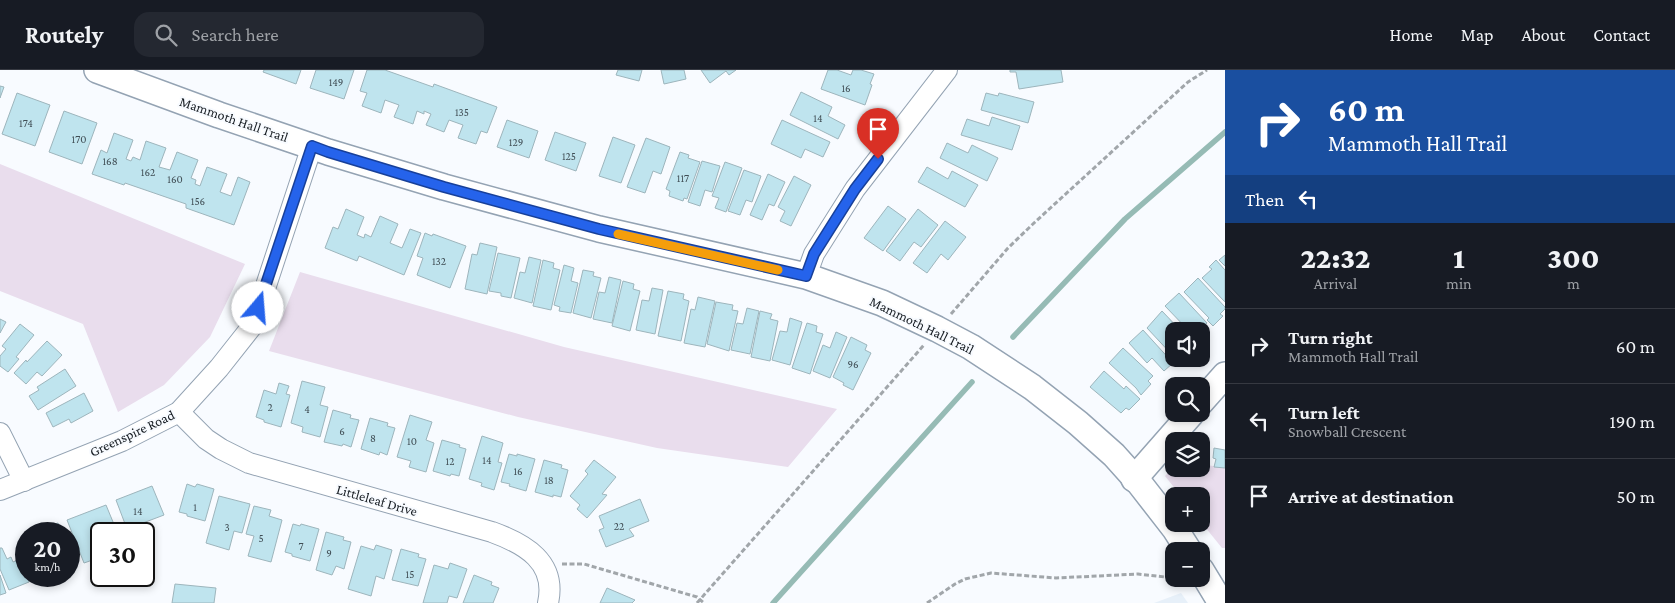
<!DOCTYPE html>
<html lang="en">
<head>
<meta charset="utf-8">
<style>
  :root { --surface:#171b24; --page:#242831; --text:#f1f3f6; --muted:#9ea1a6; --line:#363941 }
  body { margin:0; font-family:"Crimson Pro",serif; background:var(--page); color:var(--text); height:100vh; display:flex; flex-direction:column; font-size:19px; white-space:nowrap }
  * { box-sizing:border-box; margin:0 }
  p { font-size:16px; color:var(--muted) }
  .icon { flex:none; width:28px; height:28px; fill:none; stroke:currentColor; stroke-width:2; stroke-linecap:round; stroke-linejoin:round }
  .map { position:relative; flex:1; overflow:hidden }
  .details { display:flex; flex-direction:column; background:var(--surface); width:450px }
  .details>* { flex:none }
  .top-card { background:#1a4fa0; color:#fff; overflow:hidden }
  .buttons { position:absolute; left:1165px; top:252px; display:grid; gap:10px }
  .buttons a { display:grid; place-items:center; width:45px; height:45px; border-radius:10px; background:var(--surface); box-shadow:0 2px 8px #0003; font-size:25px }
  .speed { position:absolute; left:15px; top:452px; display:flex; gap:10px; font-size:25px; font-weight:700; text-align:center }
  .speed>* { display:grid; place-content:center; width:65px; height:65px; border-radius:50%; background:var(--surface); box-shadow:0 2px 8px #0003; line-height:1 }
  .speed small { font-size:12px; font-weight:400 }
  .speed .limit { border:2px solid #111; border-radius:8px; background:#fff; color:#111 }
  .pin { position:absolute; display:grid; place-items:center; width:42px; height:42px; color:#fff; margin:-51px -21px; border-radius:50% 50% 50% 0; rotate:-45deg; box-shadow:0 0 5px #0007 }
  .pin .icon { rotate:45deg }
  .me { position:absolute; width:55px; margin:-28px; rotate:18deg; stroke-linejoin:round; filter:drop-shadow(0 0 4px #0008) }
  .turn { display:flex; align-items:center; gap:18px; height:105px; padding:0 20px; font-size:22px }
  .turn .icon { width:65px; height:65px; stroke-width:2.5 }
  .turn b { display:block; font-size:35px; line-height:42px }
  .then { display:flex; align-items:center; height:48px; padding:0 20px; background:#0003; gap:10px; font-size:19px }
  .eta { display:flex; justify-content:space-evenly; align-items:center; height:85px; text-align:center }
  .eta b { font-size:30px; font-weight:800; line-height:35px }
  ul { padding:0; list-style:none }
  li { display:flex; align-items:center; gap:15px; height:75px; padding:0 20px; border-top:1px solid var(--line) }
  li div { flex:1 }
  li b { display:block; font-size:19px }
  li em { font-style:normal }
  header { display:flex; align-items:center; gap:30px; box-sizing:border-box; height:70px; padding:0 25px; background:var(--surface); border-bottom:1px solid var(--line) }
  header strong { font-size:24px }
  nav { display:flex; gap:28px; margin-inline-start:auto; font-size:18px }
  .search { width:350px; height:45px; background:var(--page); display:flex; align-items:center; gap:12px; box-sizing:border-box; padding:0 18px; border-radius:15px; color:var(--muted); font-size:19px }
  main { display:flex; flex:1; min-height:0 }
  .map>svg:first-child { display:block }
</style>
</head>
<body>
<header>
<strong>Routely</strong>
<div class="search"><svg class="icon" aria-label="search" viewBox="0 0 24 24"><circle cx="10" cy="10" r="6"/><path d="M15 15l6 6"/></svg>Search here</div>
<nav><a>Home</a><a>Map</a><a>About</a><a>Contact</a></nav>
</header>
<main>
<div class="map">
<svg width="1225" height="533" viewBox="0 0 1225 533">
  <rect width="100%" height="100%" fill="#f8fbff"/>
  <polygon fill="#e7f0f9" points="1181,523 1188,533 1154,533"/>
  <g fill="#e9dded">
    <polygon points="0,94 245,194 210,267 164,315 118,342 83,254 0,221"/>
    <polygon points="300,202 564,277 837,339 788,397 657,378 518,347 269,281"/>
    <polygon points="1201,394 1225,398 1225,478 1222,478 1201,452 1201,426 1181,426 1165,406 1174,397 1174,399 1201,399"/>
  </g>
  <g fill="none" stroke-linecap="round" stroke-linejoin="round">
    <g stroke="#96bbb5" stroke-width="5.5">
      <polyline points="1013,267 1125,149 1225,62"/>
      <polyline points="773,533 972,312"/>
    </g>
  </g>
  <g fill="#bfe4ee" stroke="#9db5bc">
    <polygon points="264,0 301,0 296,14 263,2"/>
    <polygon points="316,0 354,0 344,29 310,18"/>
    <polygon points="367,0 385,0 433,17 434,14 497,37 487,63 481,61 476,74 458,68 463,55 449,50 444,62 426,55 431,44 424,41 424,44 417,41 413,54 394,47 399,35 385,30 381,43 362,36 367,23 360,21"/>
    <polygon points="618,0 642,0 639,11 616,5"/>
    <polygon points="661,0 684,0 686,9 664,14"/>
    <polygon points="701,0 736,0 729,5 726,1 710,13"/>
    <polygon points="828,0 837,0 851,5 853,0 861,0 874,4 870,14 872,15 865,35 821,19"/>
    <polygon points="1010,0 1061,0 1063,12 1019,19 1016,2 1010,2"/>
    <polygon points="0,16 4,17 0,28"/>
    <polygon points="801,22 832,37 828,46 845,55 838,69 790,45"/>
    <polygon points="17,23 50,35 35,76 2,64"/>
    <polygon points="986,23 998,26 999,23 1034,32 1028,53 981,40"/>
    <polygon points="64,41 97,53 82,94 49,82"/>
    <polygon points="992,47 1020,56 1012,80 961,65 967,49 989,56"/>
    <polygon points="507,50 538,61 529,88 497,77"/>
    <polygon points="782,50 830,72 823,87 805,79 801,88 771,74"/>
    <polygon points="555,62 586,73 576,101 545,90"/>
    <polygon points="114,63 133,70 126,89 131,91 133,87 140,90 146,71 166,78 159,97 170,100 177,82 198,90 191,108 196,110 195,114 200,116 207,97 227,104 220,122 231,126 238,107 250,112 234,155 186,138 186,134 125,113 124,115 92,104 101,80 107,83"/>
    <polygon points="613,67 635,75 621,113 599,106"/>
    <polygon points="646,68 670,77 661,104 653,101 645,123 627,117"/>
    <polygon points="947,73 968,83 972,75 998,88 987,111 940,88"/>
    <polygon points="680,82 689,85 688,88 700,92 687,129 684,128 683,131 669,126 670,121 666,119"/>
    <polygon points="702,91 720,96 712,122 705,120 700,136 688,132"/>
    <polygon points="725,92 742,98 726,142 715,138 719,128 712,126"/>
    <polygon points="927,97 948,109 952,101 978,115 965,137 918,112"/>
    <polygon points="744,100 761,106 752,132 746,130 740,145 728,141"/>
    <polygon points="768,104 785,112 774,136 769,134 762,150 750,145"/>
    <polygon points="794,106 811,115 791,156 780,151 785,141 778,137"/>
    <polygon points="888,136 906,149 883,181 864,168"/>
    <polygon points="346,139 364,147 357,165 364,168 365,164 371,167 380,146 398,154 390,173 402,178 410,159 421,163 404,205 359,186 357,191 325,178 333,157 338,159"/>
    <polygon points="918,139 938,155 921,177 914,172 900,191 886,181"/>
    <polygon points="945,151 966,167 948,190 941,184 927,203 913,193"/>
    <polygon points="425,163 432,166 433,164 466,176 450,218 417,205 423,188 417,186"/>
    <polygon points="480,173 497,177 487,224 465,219 472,184 477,185"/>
    <polygon points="498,183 520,188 511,228 501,226 501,223 489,221"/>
    <polygon points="1225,185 1225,196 1219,190"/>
    <polygon points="529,187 541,190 532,233 514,228 520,202 525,203"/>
    <polygon points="543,190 554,193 553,198 560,200 551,240 533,236"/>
    <polygon points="1216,190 1225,200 1225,232 1202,208 1212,199 1209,197"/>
    <polygon points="564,195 574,198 571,211 578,213 571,243 559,241 560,237 554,235"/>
    <polygon points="583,200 594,202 593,206 601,208 591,248 573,243"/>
    <polygon points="609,207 621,210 612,253 593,249 599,222 605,223"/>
    <polygon points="1198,208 1225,237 1225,239 1220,244 1223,246 1213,256 1207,250 1209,248 1184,222"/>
    <polygon points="623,211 634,214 633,219 640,221 630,261 612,256"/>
    <polygon points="652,218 663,220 655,264 636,260 642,230 649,231"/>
    <polygon points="668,221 684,224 683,229 689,231 681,271 658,266"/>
    <polygon points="1179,223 1207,253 1201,258 1206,263 1201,267 1201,261 1189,261 1165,236"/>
    <polygon points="698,227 715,231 705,277 684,273 691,239 695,240"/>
    <polygon points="716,232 733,235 732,240 738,241 729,281 707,274"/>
    <polygon points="747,238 759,241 750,284 731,280 737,253 743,254"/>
    <polygon points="760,241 772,244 770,249 778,251 770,291 751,287"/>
    <polygon points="1162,241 1181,261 1174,261 1174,287 1147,258"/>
    <polygon points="790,248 802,252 790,295 772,290 780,261 787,262"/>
    <polygon points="0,249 6,252 0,263"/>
    <polygon points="807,253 817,256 816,262 823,264 810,304 792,298"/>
    <polygon points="20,254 34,265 16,287 19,289 8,302 0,296 0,286 6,279 2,276"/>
    <polygon points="1143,260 1173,293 1164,301 1152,288 1147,293 1129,273"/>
    <polygon points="836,262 847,267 830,308 813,301 823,275 830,278"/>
    <polygon points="851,267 867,275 865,280 871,283 853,320 843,315 844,313 833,307"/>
    <polygon points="47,271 62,285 42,306 37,302 26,314 14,303 26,290 27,292"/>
    <polygon points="1123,278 1153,306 1148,311 1151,314 1141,325 1136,318 1109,293"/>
    <polygon points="65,299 76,316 38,340 29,326 39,320 37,317"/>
    <polygon points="1104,301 1124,319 1126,316 1140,329 1129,340 1126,338 1121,343 1090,317"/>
    <polygon points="302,311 325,317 320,335 328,337 320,367 302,362 303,357 291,353"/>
    <polygon points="279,313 289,316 286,324 290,325 281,357 264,352 264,350 256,347 264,320 276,324"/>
    <polygon points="84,323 93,341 71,353 69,349 53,357 46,343"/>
    <polygon points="333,340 351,345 350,348 359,350 351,377 343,374 342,376 324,372"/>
    <polygon points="410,345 432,352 426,370 434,373 426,402 409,397 411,391 397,387"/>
    <polygon points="370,348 388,353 387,356 395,358 387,385 380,382 379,385 361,379"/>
    <polygon points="482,366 503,373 498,392 502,393 494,420 481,416 482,413 469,409"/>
    <polygon points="442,370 460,375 459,377 466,379 459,406 451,404 450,406 433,401"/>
    <polygon points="1214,378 1225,380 1225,398 1214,397 1216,389 1213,388"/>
    <polygon points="509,384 517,386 517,384 535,389 526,421 509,416 510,414 501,412"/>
    <polygon points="544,390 562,395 561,398 568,400 561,427 553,425 553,427 535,422"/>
    <polygon points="594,390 616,407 602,424 607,425 587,448 577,439 580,435 570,426 588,404 585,401"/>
    <polygon points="187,414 195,417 197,414 214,419 205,451 187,446 187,444 179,442"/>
    <polygon points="152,416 164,445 127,459 116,430"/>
    <polygon points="219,426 250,434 242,463 234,461 229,480 206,473"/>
    <polygon points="640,429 649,451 629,459 634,466 606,477 599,460 604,458 599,446"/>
    <polygon points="106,435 118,464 101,464 101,487 84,493 67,450"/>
    <polygon points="254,436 271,440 269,446 282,450 271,492 248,486 254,466 246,464"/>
    <polygon points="58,453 64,464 39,464 38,461"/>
    <polygon points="293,454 300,456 301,454 319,459 310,491 292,486 292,484 285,482"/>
    <polygon points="326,462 344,467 343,470 351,472 344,499 336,496 332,505 316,500"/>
    <polygon points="376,475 392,480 384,509 376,506 371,526 348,519 361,476 374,480"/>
    <polygon points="0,478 2,478 7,489 11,487 13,492 20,489 29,512 9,520 0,499"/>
    <polygon points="401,479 419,484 418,487 426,489 418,516 392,510"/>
    <polygon points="26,484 26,496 22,486"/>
    <polygon points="450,493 467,499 457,528 449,526 447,533 423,533 434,495 448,499"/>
    <polygon points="0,505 6,523 0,525"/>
    <polygon points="474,505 492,512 491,515 499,518 493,533 463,533"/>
    <polygon points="175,514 216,518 214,533 172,533"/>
    <polygon points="607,518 635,530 632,533 600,533"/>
  </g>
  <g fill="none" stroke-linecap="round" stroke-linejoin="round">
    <g stroke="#94a3b3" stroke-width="22">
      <g id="minor">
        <polyline points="806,206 814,184 855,119 947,0"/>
        <path d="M179,342L206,369L221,379L249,393L492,462C525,474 557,492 548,533"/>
        <polyline points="0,363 24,411"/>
        <polyline points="0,420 122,371 179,342 219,298 253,255 312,76"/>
      </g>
    </g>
    <g stroke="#94a3b3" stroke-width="28">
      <g id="tertiary">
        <polyline points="97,0 219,45 328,82 444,117 599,159 806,206 882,233 937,259 971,277 1032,317 1078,353 1114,385 1140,414 1175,459 1189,481"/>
        <polyline points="1201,332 1225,305"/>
        <polyline points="1134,409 1191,344"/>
        <polyline points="1201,500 1221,533"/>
      </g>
    </g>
    <g stroke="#a1a6aa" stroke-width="3" stroke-dasharray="5 2.5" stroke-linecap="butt">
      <polyline points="951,244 1008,178 1034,153 1188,12 1207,0"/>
      <polyline points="562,494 584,494 697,527 704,533"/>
      <polyline points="697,533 924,275"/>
      <polyline points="927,533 955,514 965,509 991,503 1056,508 1138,504 1174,508"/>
    </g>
    <use href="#minor" stroke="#fff" stroke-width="20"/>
    <use href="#tertiary" stroke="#fff" stroke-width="25"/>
  </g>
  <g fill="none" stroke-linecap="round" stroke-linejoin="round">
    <g stroke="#184099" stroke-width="12">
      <polyline id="route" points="258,238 312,76 328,82 444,117 599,159 806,206 814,184 855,119 878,89"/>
    </g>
    <use href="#route" stroke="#2563eb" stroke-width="9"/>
    <polyline stroke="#f59e0b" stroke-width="9" points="618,164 778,200"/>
  </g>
  <g text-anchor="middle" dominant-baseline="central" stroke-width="4" stroke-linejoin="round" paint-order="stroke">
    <g font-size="11" fill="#404e55">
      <text x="336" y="12">149</text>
      <text x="846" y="18">16</text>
      <text x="462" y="42">135</text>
      <text x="818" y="48">14</text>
      <text x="26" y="53">174</text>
      <text x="79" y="69">170</text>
      <text x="516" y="72">129</text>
      <text x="569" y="86">125</text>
      <text x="110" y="91">168</text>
      <text x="148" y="102">162</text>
      <text x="683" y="108">117</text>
      <text x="175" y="109">160</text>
      <text x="198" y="131">156</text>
      <text x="439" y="191">132</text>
      <text x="853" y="294">96</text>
      <text x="270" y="337">2</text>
      <text x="307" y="339">4</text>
      <text x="342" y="361">6</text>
      <text x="373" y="368">8</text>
      <text x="412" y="371">10</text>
      <text x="487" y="390">14</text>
      <text x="450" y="391">12</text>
      <text x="518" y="401">16</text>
      <text x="549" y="410">18</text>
      <text x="195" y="437">1</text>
      <text x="138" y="441">14</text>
      <text x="619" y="456">22</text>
      <text x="227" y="457">3</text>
      <text x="261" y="468">5</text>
      <text x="301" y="476">7</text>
      <text x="329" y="483">9</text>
      <text x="410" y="504">15</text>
    </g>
    <g font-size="14" fill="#161c22" stroke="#f8fbff">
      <text transform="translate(234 49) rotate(19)">Mammoth Hall Trail</text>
      <text transform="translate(922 255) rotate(26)">Mammoth Hall Trail</text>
      <text transform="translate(132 363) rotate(-25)">Greenspire Road</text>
      <text transform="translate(377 430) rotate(16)">Littleleaf Drive</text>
    </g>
  </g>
</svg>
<div class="buttons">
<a><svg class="icon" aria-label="sound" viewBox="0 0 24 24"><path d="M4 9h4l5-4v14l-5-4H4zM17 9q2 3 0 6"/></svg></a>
<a><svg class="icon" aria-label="search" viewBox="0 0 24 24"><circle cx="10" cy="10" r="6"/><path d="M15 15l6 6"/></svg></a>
<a><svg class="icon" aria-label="layers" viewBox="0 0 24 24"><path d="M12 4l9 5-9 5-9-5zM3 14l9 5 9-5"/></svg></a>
<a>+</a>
<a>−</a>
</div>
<div class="speed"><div>20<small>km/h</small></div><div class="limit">30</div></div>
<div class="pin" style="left:878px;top:89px;background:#d93025"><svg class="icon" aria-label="arrive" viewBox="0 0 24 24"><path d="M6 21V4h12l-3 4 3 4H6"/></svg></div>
<svg class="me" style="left:258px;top:238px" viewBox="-20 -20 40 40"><circle r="19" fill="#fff"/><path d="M0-13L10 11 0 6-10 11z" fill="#2563eb"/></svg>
</div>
<section class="details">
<div class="top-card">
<div class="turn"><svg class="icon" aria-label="right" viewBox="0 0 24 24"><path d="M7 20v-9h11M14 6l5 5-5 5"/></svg><div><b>60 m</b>Mammoth Hall Trail</div></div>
<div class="then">Then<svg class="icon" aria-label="left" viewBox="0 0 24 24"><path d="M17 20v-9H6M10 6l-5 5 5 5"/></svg></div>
</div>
<div class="eta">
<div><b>22:32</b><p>Arrival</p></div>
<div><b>1</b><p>min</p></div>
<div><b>300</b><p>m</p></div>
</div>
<ul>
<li><svg class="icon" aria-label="right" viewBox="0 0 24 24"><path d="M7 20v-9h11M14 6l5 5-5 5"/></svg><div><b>Turn right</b><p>Mammoth Hall Trail</p></div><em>60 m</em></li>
<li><svg class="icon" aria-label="left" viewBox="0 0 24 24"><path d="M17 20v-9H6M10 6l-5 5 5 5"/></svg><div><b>Turn left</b><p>Snowball Crescent</p></div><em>190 m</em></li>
<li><svg class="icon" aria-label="arrive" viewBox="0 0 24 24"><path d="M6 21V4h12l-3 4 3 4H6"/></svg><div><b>Arrive at destination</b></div><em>50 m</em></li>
</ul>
</section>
</main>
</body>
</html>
